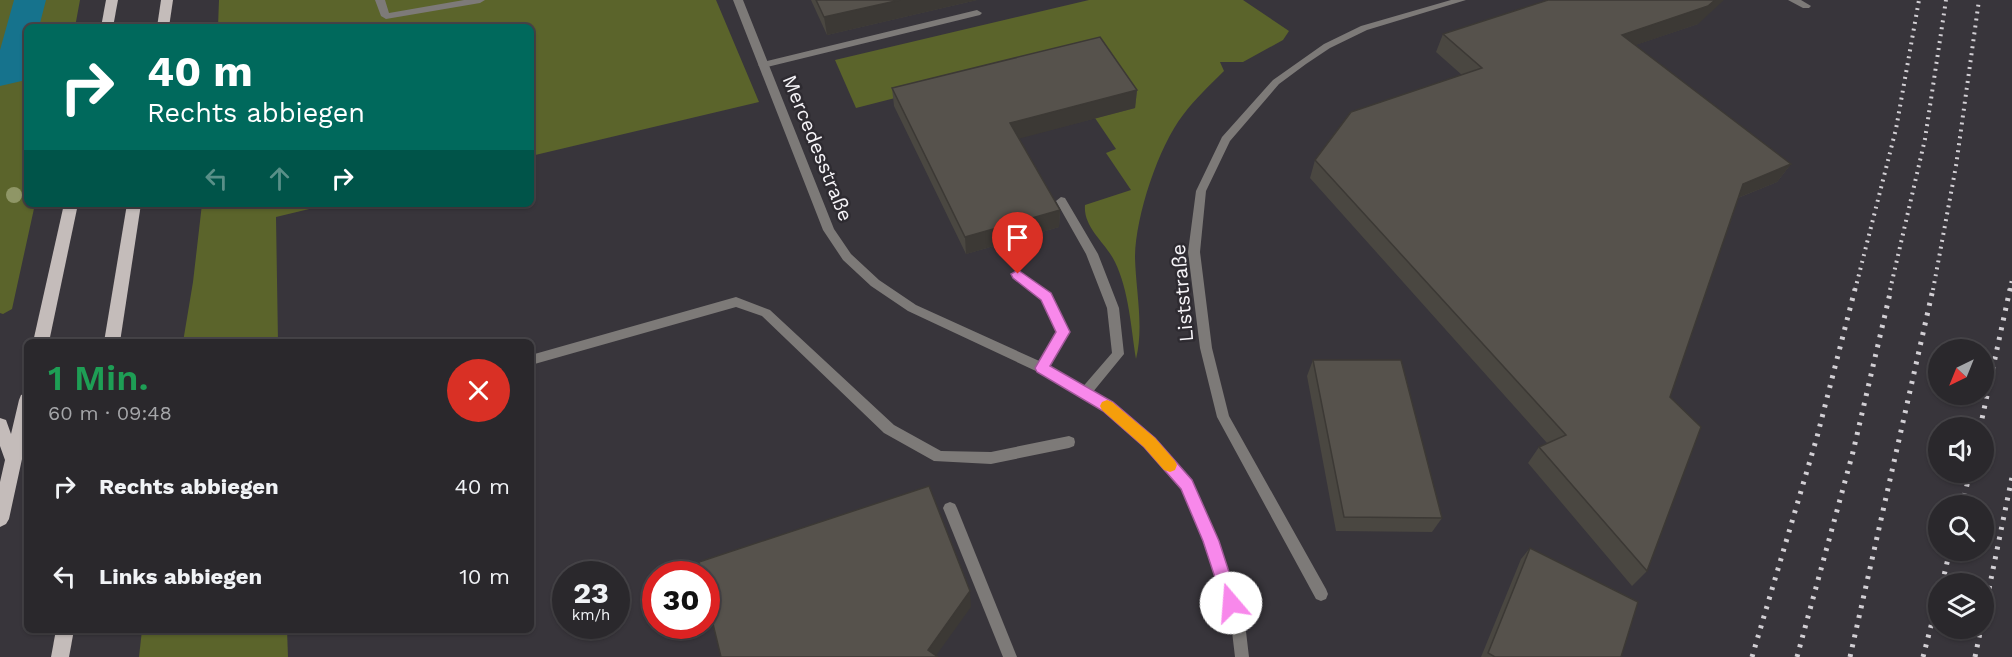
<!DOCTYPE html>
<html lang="de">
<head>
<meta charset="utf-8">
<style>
  :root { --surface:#2a282c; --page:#323034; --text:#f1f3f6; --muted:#a5a6a9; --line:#464448 }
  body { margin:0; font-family:"Work Sans",sans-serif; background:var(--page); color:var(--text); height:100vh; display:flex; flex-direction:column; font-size:22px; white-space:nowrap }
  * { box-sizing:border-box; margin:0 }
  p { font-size:20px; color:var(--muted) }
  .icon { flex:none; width:33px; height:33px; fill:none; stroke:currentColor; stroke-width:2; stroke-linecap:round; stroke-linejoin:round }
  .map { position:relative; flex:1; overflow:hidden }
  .sheet { position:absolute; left:24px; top:339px; width:510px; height:294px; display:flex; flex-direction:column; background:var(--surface); border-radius:9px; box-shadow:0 2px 4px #0004,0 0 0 2px var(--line) }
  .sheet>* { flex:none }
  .top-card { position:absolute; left:24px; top:24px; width:510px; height:183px; border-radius:9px; box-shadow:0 2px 4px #0004,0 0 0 2px var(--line); background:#00695c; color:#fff; overflow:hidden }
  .needle { width:39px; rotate:223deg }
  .buttons { position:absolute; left:1928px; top:339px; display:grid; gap:12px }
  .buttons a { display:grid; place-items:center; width:66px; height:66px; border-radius:50%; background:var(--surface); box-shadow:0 2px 4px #0004,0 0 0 2px var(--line); font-size:30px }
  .speed { position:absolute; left:552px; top:561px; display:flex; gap:12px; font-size:30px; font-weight:700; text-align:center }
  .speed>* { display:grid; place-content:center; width:78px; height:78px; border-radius:50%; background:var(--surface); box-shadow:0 2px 4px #0004,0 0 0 2px var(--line); line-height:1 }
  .speed small { font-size:15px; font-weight:400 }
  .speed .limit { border:9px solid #d22; background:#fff; color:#111 }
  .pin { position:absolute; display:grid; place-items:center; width:51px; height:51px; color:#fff; margin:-62px -26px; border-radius:50% 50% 50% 0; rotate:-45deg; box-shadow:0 0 6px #0007 }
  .pin .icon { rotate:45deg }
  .me { position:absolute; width:66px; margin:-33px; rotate:342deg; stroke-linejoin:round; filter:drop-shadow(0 0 4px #0008) }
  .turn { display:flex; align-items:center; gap:21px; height:126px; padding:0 24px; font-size:27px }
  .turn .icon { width:78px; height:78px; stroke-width:2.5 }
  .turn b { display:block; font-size:42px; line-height:51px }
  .lanes { display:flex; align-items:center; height:57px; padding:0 24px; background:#0003; justify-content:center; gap:30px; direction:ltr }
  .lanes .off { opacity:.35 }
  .round { display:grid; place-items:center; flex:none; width:63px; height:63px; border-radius:32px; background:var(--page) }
  .overview { display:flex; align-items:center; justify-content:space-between; height:102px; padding:0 24px }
  h1 { font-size:36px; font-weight:600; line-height:45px; color:#1e9e55 }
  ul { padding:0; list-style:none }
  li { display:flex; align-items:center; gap:18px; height:90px; padding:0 24px }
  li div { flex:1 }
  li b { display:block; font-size:22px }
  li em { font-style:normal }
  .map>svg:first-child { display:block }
</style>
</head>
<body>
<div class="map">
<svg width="2012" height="657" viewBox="0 0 2012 657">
  <rect width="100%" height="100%" fill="#38353b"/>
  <g fill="#5b642b">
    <polygon points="0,0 80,0 75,27 27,27 27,204 35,204 12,309 3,314 0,313"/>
    <polygon points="219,0 716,0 759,102 531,156 531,27 218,27"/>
    <path d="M1089,0H1243L1289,31L1283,40L1243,62H1220L1224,71C1210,85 1195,99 1183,115C1158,147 1135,218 1135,258C1136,292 1144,327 1136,359C1131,328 1129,291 1115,262C1106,243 1083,228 1085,205L1131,190L1106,153L1116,149L1095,118L1036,62L856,108L835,60Z"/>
    <polygon points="202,204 330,204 276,217 278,342 183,342 193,282"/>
    <polygon points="142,630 287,630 288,657 139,657"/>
  </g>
  <polygon fill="#16738d" points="14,0 46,0 39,27 27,27 26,80 0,86 0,50"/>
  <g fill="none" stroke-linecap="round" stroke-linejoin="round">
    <g fill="#7d7a78" fill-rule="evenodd">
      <polygon points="375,0 385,0 389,13 464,0 485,0 480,3 386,19 381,16"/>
      <polygon points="977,10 982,13 980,15 763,68 758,65 763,62"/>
      <polygon points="1061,197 1065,198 1098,254 1119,308 1124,354 1088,398 1084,399 1080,398 1078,394 1080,390 1112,353 1107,308 1086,254 1056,201"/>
      <polygon points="1018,271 1050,294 1069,332 1046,372 1038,372 1036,368 1057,332 1042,300 1014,278 1012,275"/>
      <polygon points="736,297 770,310 894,425 941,451 991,452 1069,436 1074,438 1075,442 1074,446 1069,448 991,464 934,461 884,433 762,316 736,307 531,365 531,355"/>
      <polygon points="950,502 955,504 957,508 1017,657 1003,657 943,508 945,504"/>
    </g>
    <g fill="#7d7a78" fill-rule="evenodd">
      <polygon points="733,0 743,0 834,229 851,254 879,280 916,305 1046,364 1112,402 1154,439 1194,485 1218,541 1245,623 1249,657 1235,657 1231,623 1204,541 1182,489 1144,447 1104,410 1038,372 908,311 871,286 843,260 823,230"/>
      <polygon points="1451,0 1466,0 1367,30 1330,48 1306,64 1279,84 1230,141 1206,191 1200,252 1212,348 1229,416 1326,589 1328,594 1326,599 1321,601 1316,599 1217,417 1200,348 1188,252 1196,191 1222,137 1273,80 1324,44 1361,26"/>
      <polygon points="1788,0 1801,0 1811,6 1809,8 1803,8"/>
    </g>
    <g fill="#c4bcba" fill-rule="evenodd">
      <polygon points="106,0 118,0 113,27 101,27"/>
      <polygon points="161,0 173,0 169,27 157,27"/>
      <polygon points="64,204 78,204 49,342 33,342"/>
      <polygon points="127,204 141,204 120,342 104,342"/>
      <polygon points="27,393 27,436 9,519 6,524 0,527 0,482 5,460 0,446 0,418 6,420 11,434 19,400 21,395"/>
      <polygon points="56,630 74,630 69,657 51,657"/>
    </g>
    <g stroke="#d2cfd4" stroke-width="4" stroke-dasharray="2 5" stroke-linecap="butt">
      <polyline points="1855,290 1896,129 1919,0"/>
      <polyline points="1890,290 1925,139 1946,0"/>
      <polyline points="1933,290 1956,166 1979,0"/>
      <polyline points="2010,290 2012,279"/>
    </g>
    <g stroke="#d2cfd4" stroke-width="5" stroke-dasharray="3 7" stroke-linecap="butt">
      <polyline points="1980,428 2010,289"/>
      <polyline points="1962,506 1970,472"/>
      <polyline points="1942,584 1950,550"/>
      <polyline points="1983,618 2012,477"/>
      <polyline points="1752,657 1817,437 1855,289"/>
      <polyline points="1797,657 1853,452 1891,289"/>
      <polyline points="1850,657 1933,289"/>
      <polyline points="1923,657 1938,599"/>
      <polyline points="1975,657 1981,628"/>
    </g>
  </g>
  <circle fill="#8f9666" cx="14" cy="195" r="8"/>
  <g fill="#4a4741">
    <polygon points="811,0 977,0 827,35"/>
    <polygon points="1698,24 1635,45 1791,164 1777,182 1738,198 1670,397 1647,571 1632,586 1528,463 1539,447 1547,443 1310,178 1315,160 1462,75 1436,52 1443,34"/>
    <polygon points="892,88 1137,90 1135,108 1019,138 1060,210 1059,227 966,254 894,106"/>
    <polygon points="1313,360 1442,518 1432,532 1336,531 1307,376"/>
    <polygon points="1530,548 1621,657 1481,657 1521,559"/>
  </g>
  <g fill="#3c3935">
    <polygon points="900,0 977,0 827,35 824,17"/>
    <polygon points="1715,0 1724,0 1698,24 1612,53 1622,35"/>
    <polygon points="1137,90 1135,108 1010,141 1010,123"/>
    <polygon points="1791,164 1777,182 1730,201 1743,184"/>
    <polygon points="1060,210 1059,227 966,254 965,237"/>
    <polygon points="970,591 971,607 935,657 928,650"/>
  </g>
  <g fill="#56524c" stroke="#3c3935" stroke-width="1.5">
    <polygon points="816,0 900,0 824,17"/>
    <polygon points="1548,0 1715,0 1708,6 1622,35 1791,164 1743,184 1670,397 1701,427 1647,571 1539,447 1566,435 1315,160 1351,112 1482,68 1443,34"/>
    <polygon points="1100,37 1137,90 1010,123 1060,210 965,237 892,88"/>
    <polygon points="1313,360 1401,360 1442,518 1344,517"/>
    <polygon points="929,486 970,591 928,650 938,657 721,657 706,595 706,574 702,574 699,562"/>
    <polygon points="1530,548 1638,602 1621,657 1495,657 1488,653"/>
  </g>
  <polygon fill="#f888eb" stroke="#a15899" stroke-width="1.5" points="1018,270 1051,293 1070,332 1050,366 1113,402 1155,438 1192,480 1219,541 1239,603 1237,608 1231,611 1225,608 1203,541 1181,489 1144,447 1103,411 1037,372 1035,368 1056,332 1041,300 1013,278 1011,274"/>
  <polygon fill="#f59e0b" points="1107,400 1112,402 1155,438 1175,461 1177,465 1175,470 1170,472 1164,470 1144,447 1102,410 1100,406 1102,402"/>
  <g text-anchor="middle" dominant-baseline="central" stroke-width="5" stroke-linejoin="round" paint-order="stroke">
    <g font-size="20" fill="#f6f4f8" stroke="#2e2b31">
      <text transform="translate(818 148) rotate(68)">Mercedesstraße</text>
      <text transform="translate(1182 293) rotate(-95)">Liststraße</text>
    </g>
  </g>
</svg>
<div class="buttons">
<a><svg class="needle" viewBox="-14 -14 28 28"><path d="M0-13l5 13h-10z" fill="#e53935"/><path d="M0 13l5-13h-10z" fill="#a5a6a9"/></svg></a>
<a><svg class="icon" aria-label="sound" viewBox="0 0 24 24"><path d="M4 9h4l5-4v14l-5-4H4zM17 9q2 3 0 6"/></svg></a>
<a><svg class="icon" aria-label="search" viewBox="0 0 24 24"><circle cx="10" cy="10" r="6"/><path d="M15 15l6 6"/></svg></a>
<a><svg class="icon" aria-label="layers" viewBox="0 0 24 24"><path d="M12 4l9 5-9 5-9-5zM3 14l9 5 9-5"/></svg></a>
</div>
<div class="speed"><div>23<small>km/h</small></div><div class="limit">30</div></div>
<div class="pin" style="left:1018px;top:274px;background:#d93025"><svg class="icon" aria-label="arrive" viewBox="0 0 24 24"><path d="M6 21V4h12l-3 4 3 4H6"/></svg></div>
<svg class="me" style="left:1231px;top:603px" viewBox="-20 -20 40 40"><circle r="19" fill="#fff"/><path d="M0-13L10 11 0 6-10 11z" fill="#f888eb"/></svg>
<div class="top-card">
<div class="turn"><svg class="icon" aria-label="right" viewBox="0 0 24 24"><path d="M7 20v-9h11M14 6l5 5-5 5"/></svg><div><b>40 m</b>Rechts abbiegen</div></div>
<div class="lanes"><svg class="icon off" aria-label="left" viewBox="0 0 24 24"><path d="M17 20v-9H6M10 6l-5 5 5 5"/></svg><svg class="icon off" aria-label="ahead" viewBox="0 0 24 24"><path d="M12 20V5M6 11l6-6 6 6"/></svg><svg class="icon" aria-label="right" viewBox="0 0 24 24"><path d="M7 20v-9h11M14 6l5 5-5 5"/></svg></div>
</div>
<section class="sheet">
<div class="overview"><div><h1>1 Min.</h1><p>60 m · 09:48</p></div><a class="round" style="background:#d93025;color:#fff"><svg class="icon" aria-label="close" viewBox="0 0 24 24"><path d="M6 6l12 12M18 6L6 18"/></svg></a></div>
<ul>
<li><svg class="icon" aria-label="right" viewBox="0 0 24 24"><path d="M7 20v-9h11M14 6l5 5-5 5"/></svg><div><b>Rechts abbiegen</b></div><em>40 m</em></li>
<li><svg class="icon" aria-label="left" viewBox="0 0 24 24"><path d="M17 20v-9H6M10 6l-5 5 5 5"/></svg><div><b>Links abbiegen</b></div><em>10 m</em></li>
</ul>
</section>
</div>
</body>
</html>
